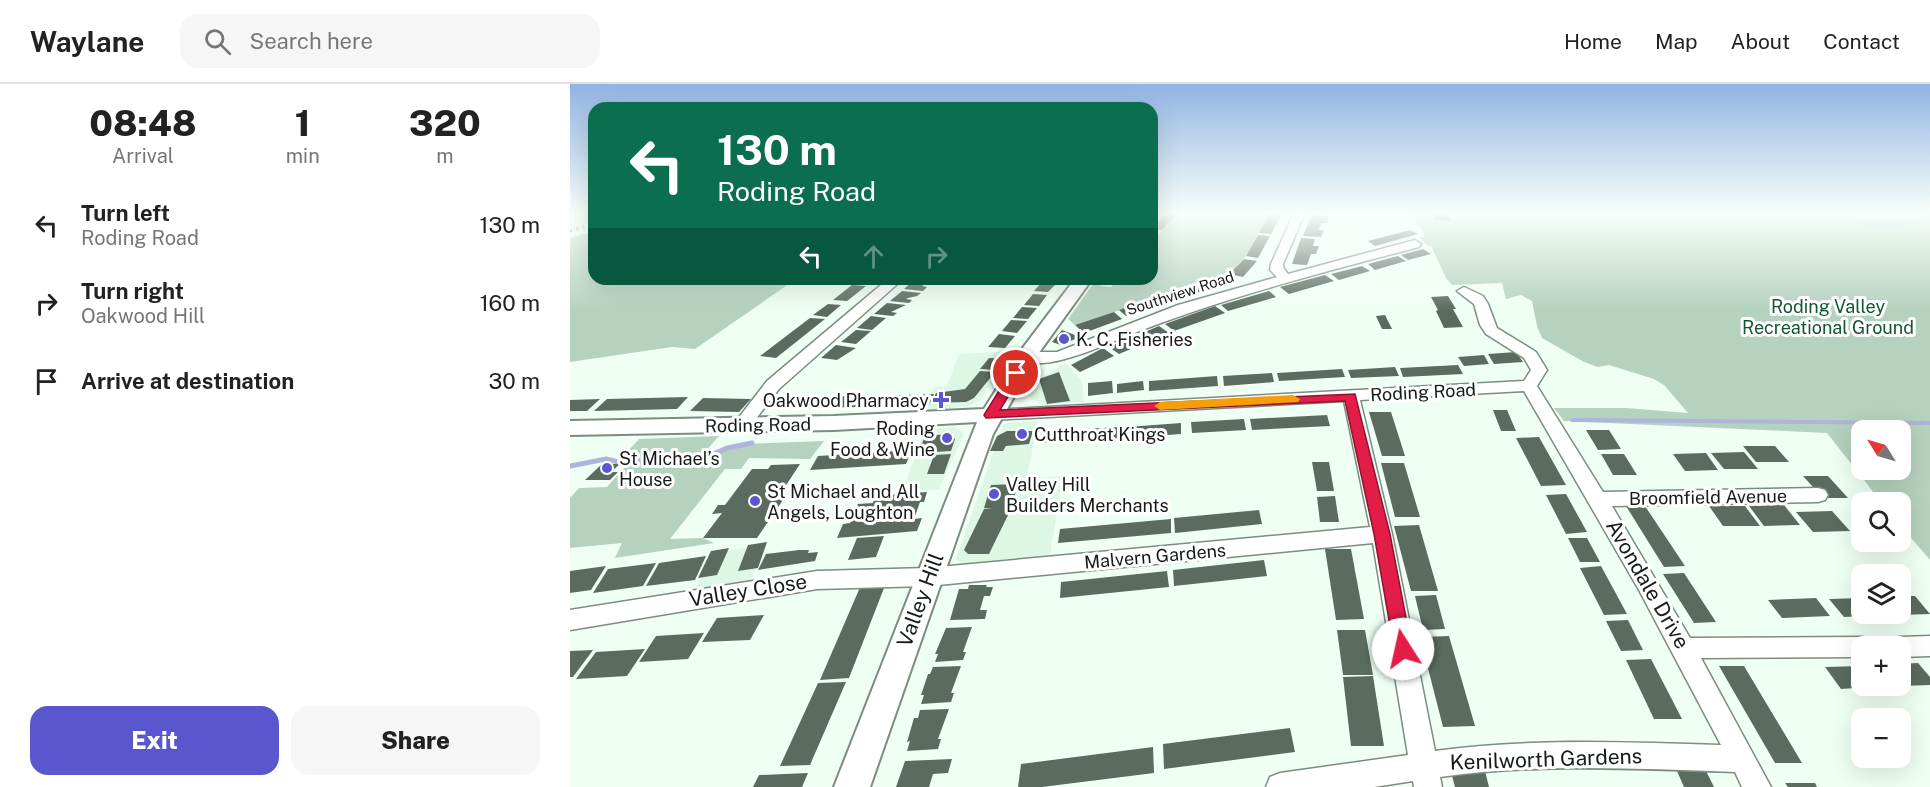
<!DOCTYPE html>
<html lang="en">
<head>
<meta charset="utf-8">
<style>
  :root { --surface:#fff; --page:#f6f6f6; --text:#222; --muted:#767676; --line:#e0e0e0; --accent:#5a56ce }
  body { margin:0; font-family:"Public Sans",sans-serif; background:var(--page); color:var(--text); height:100vh; display:flex; flex-direction:column; font-size:22px; white-space:nowrap }
  * { box-sizing:border-box; margin:0 }
  p { font-size:20px; color:var(--muted) }
  .icon { flex:none; width:33px; height:33px; fill:none; stroke:currentColor; stroke-width:2; stroke-linecap:round; stroke-linejoin:round }
  .map { position:relative; flex:1; overflow:hidden }
  .drawer { display:flex; flex-direction:column; background:var(--surface); width:570px }
  .drawer>* { flex:none }
  .hud { position:absolute; left:18px; top:18px; width:570px; height:183px; border-radius:18px; box-shadow:0 6px 24px #0002; background:#0b6e4f; color:#fff; overflow:hidden }
  .needle { width:39px; rotate:307deg }
  .buttons { position:absolute; left:1281px; top:336px; display:grid; gap:12px }
  .buttons a { display:grid; place-items:center; width:60px; height:60px; border-radius:12px; background:var(--surface); box-shadow:0 6px 24px #0002; font-size:30px }
  .pin { position:absolute; display:grid; place-items:center; width:51px; height:51px; color:#fff; margin:-26px; border:3px solid #fff; border-radius:50%; box-shadow:0 2px 6px #0007 }
  .me { position:absolute; width:66px; margin:-33px; rotate:350deg; stroke-linejoin:round; filter:drop-shadow(0 0 4px #0008) }
  .turn { display:flex; align-items:center; gap:21px; height:126px; padding:0 30px; font-size:27px }
  .turn .icon { width:78px; height:78px; stroke-width:2.5 }
  .turn b { display:block; font-size:42px; line-height:51px }
  .lanes { display:flex; align-items:center; height:57px; padding:0 30px; background:#0003; justify-content:center; gap:30px; direction:ltr }
  .lanes .off { opacity:.35 }
  .eta { display:flex; justify-content:space-evenly; align-items:center; height:102px; text-align:center }
  .eta b { font-size:36px; font-weight:800; line-height:42px }
  .primary-button { display:flex; gap:12px; margin-top:auto; padding:12px 30px }
  .primary-button a { flex:1; height:69px; border-radius:18px; background:var(--accent); color:#fff; font-size:24px; font-weight:800; line-height:69px; text-align:center }
  .primary-button a+a { background:var(--page); color:var(--text) }
  ul { padding:0; list-style:none }
  li { display:flex; align-items:center; gap:18px; height:78px; padding:0 30px }
  li div { flex:1 }
  li b { display:block; font-size:22px }
  li em { font-style:normal }
  header { display:flex; align-items:center; gap:36px; box-sizing:border-box; height:84px; padding:0 30px; background:var(--surface); border-bottom:2px solid var(--line) }
  header strong { font-size:28px }
  nav { display:flex; gap:33px; margin-inline-start:auto; font-size:21px }
  .search { width:420px; height:54px; background:var(--page); display:flex; align-items:center; gap:15px; box-sizing:border-box; padding:0 21px; border-radius:18px; color:var(--muted); font-size:22px }
  main { display:flex; flex:1; min-height:0 }
  .map>svg:first-child { display:block }
</style>
</head>
<body>
<header>
<strong>Waylane</strong>
<div class="search"><svg class="icon" aria-label="search" viewBox="0 0 24 24"><circle cx="10" cy="10" r="6"/><path d="M15 15l6 6"/></svg>Search here</div>
<nav><a>Home</a><a>Map</a><a>About</a><a>Contact</a></nav>
</header>
<main>
<section class="drawer">
<div class="eta">
<div><b>08:48</b><p>Arrival</p></div>
<div><b>1</b><p>min</p></div>
<div><b>320</b><p>m</p></div>
</div>
<ul>
<li><svg class="icon" aria-label="left" viewBox="0 0 24 24"><path d="M17 20v-9H6M10 6l-5 5 5 5"/></svg><div><b>Turn left</b><p>Roding Road</p></div><em>130 m</em></li>
<li><svg class="icon" aria-label="right" viewBox="0 0 24 24"><path d="M7 20v-9h11M14 6l5 5-5 5"/></svg><div><b>Turn right</b><p>Oakwood Hill</p></div><em>160 m</em></li>
<li><svg class="icon" aria-label="arrive" viewBox="0 0 24 24"><path d="M6 21V4h12l-3 4 3 4H6"/></svg><div><b>Arrive at destination</b></div><em>30 m</em></li>
</ul>
<div class="primary-button"><a>Exit</a><a>Share</a></div>
</section>
<div class="map">
<svg width="1360" height="703" viewBox="0 0 1360 703">
  <rect width="100%" height="100%" fill="#f0fff4"/>
  <g fill="#def7e5">
    <polygon points="446,267 410,316 400,322 355,327 364,303 377,302 389,270"/>
    <polygon points="496,279 512,297 514,318 472,321 461,315 457,308 459,301"/>
    <polygon points="468,337 457,394 493,392 480,471 394,480 386,475 432,343 436,339"/>
    <polygon points="385,343 394,350 369,405 332,408 355,345"/>
    <polygon points="197,460 179,500 124,510 141,469"/>
  </g>
  <g fill="#b5d2be" fill-rule="evenodd">
    <polygon points="608,129 700,129 676,172 659,190 505,241 498,235 526,196 534,197 530,202 541,203 548,195 582,195 582,158"/>
    <path d="M842,129H1360V476L1331,442L1330,418H1311L1257,349L994,337L984,324H1056L1118,329L1094,301L1084,295L1039,281L1028,283L1014,278L972,254L967,242L962,217L951,211L936,215L932,199L882,201L876,194L861,162H858L850,154L855,152ZM1292,346H1330V386H1292Z"/>
    <polygon points="24,147 24,195 226,195 125,265 102,263 0,278 0,154"/>
    <polygon points="149,352 128,376 173,360 254,357 240,375 179,374 171,385 155,385 100,455 133,454 144,459 45,474 52,459 0,464 0,414 9,404 37,403 59,378 48,378 69,355"/>
  </g>
  <g fill="none" stroke-linecap="round" stroke-linejoin="round">
    <polyline stroke="#afb4dc" stroke-width="4" points="1002,336 1360,339"/>
    <polyline stroke="#afb4dc" stroke-width="5" points="0,382 36,375 48,378 127,377 157,364 182,359"/>
    <path fill="#afb4dc" fill-rule="evenodd" d="M1274,129H1296L1321,133L1360,129V137C1338,143 1290,151 1274,129Z"/>
  </g>
  <g fill="#5b6b60">
    <polygon points="596,129 608,129 592,146 582,145"/>
    <polygon points="700,129 711,131 701,150 689,149"/>
    <polygon points="864,129 880,130 881,137 865,136"/>
    <polygon points="742,131 759,132 757,139 751,139 749,146 754,146 751,153 733,152"/>
    <polygon points="840,146 848,150 805,162 798,157"/>
    <polygon points="688,151 700,152 688,174 676,172"/>
    <polygon points="731,154 745,155 743,162 749,162 746,170 741,170 737,181 722,180"/>
    <polygon points="853,165 861,170 838,176 831,171"/>
    <polygon points="828,172 836,177 805,186 798,180"/>
    <polygon points="674,175 687,177 673,193 659,190"/>
    <polygon points="792,182 800,187 769,196 761,190"/>
    <polygon points="658,190 667,195 615,213 606,207"/>
    <polygon points="755,191 764,197 719,210 710,203"/>
    <polygon points="345,195 359,196 352,202 357,203 353,207 334,205"/>
    <polygon points="473,197 487,199 478,208 464,207"/>
    <polygon points="282,201 296,202 277,217 263,216"/>
    <polygon points="332,207 351,209 347,212 338,214 336,215 342,216 339,219 320,217"/>
    <polygon points="699,207 706,213 658,227 651,221"/>
    <polygon points="463,210 477,211 469,222 454,221"/>
    <polygon points="599,210 606,215 556,232 549,226"/>
    <polygon points="878,212 886,225 883,225 893,243 874,244 866,227 868,226 861,213"/>
    <polygon points="317,219 336,221 323,227 321,228 327,229 323,232 304,230"/>
    <polygon points="258,220 271,221 257,233 243,231"/>
    <polygon points="645,222 655,229 604,247 595,240"/>
    <polygon points="452,223 467,224 458,235 443,234"/>
    <polygon points="544,228 552,235 514,249 505,241"/>
    <polygon points="815,231 822,245 812,245 806,232"/>
    <polygon points="301,232 316,234 302,246 287,244"/>
    <polygon points="240,234 255,235 206,274 190,272"/>
    <polygon points="441,236 457,237 447,249 432,247"/>
    <polygon points="589,242 599,249 549,270 539,263"/>
    <polygon points="286,246 301,247 286,260 271,258"/>
    <polygon points="492,246 510,253 491,261 482,258"/>
    <polygon points="429,250 445,252 435,264 418,263"/>
    <polygon points="266,261 286,264 267,276 251,274"/>
    <polygon points="533,264 544,272 510,288 501,281"/>
    <polygon points="946,268 953,278 924,280 918,270"/>
    <polygon points="914,271 919,280 894,282 888,273"/>
    <polygon points="419,274 435,275 426,286 410,285"/>
    <polygon points="888,281 893,290 833,293 830,284"/>
    <polygon points="825,283 829,292 781,294 778,286"/>
    <polygon points="772,285 775,293 709,297 707,289"/>
    <polygon points="410,287 425,288 404,314 396,318 362,319 366,309 395,305"/>
    <polygon points="489,288 500,317 477,320 469,295"/>
    <polygon points="702,289 704,298 654,302 653,292"/>
    <polygon points="647,292 648,302 579,307 579,297"/>
    <polygon points="542,297 543,309 518,312 518,299"/>
    <polygon points="573,297 574,306 547,309 547,300"/>
    <polygon points="364,310 359,321 295,323 301,312"/>
    <polygon points="294,312 287,323 206,325 215,313"/>
    <polygon points="118,313 107,325 24,327 37,315"/>
    <polygon points="133,314 181,315 169,328 120,327"/>
    <polygon points="30,315 17,327 0,327 0,316"/>
    <polygon points="923,326 937,326 946,347 931,347"/>
    <polygon points="799,328 821,328 835,372 812,372"/>
    <polygon points="757,331 760,342 682,346 680,335"/>
    <polygon points="674,335 676,346 622,349 621,338"/>
    <polygon points="611,339 611,350 557,354 557,343"/>
    <polygon points="552,343 551,354 470,359 472,347"/>
    <polygon points="1016,346 1039,346 1051,365 1028,366"/>
    <polygon points="437,347 463,347 459,360 436,362 433,367 420,367 427,352"/>
    <polygon points="378,350 385,355 381,367 348,369 355,352"/>
    <polygon points="969,353 996,401 971,402 946,354"/>
    <polygon points="1173,362 1205,362 1219,378 1186,378"/>
    <polygon points="342,366 336,380 240,386 248,372"/>
    <polygon points="1174,368 1188,385 1154,385 1141,369"/>
    <polygon points="1136,369 1148,386 1115,387 1103,370"/>
    <polygon points="381,370 374,390 357,390 364,371"/>
    <polygon points="1031,370 1054,370 1067,391 1043,391"/>
    <polygon points="742,378 759,378 764,407 747,407"/>
    <polygon points="811,379 834,379 850,433 825,433"/>
    <polygon points="32,380 50,380 41,388 48,388 40,396 15,396"/>
    <polygon points="230,380 207,415 213,416 187,454 133,454 152,429 142,430 148,421 155,421 182,385 198,385 201,381"/>
    <polygon points="1233,392 1258,392 1278,414 1253,414"/>
    <polygon points="448,400 441,425 419,470 398,470 394,466 414,425 422,425 414,424 421,401"/>
    <polygon points="357,408 354,418 350,418 344,435 352,434 347,447 267,454 273,440 280,439 288,420 303,419 305,412"/>
    <polygon points="996,410 1017,448 996,450 976,411"/>
    <polygon points="765,412 769,438 750,438 747,413"/>
    <polygon points="1214,421 1230,441 1194,442 1179,422"/>
    <polygon points="1056,422 1075,422 1115,482 1094,483"/>
    <polygon points="1139,422 1175,422 1190,442 1153,442"/>
    <polygon points="689,426 692,440 605,449 604,434"/>
    <polygon points="1262,427 1280,447 1243,448 1226,428"/>
    <polygon points="601,435 601,449 488,459 490,445"/>
    <polygon points="849,441 868,507 841,507 824,442"/>
    <polygon points="314,452 306,473 278,476 287,454"/>
    <polygon points="998,454 1017,454 1030,478 1010,478"/>
    <polygon points="197,458 188,484 168,487 178,461"/>
    <polygon points="159,464 147,491 128,494 141,467"/>
    <polygon points="755,465 781,465 794,535 766,536"/>
    <polygon points="229,466 239,466 238,469 248,468 245,477 188,486 196,470"/>
    <polygon points="136,472 125,496 76,502 89,479"/>
    <polygon points="694,476 697,492 604,502 603,486"/>
    <polygon points="86,479 73,502 23,509 38,485"/>
    <polygon points="36,482 21,506 0,509 0,487"/>
    <polygon points="1031,482 1057,530 1034,531 1010,484"/>
    <polygon points="597,487 599,503 490,514 491,498"/>
    <polygon points="1114,489 1146,538 1124,539 1093,490"/>
    <polygon points="316,499 279,594 250,596 291,501"/>
    <polygon points="399,501 417,501 416,503 423,503 420,512 414,512 410,526 417,526 415,535 380,536 389,505 398,505"/>
    <polygon points="866,511 875,545 853,546 845,512"/>
    <polygon points="1330,512 1345,512 1360,530 1330,531"/>
    <polygon points="1246,514 1260,532 1212,534 1198,516"/>
    <polygon points="1292,514 1292,530 1319,530 1319,531 1274,533 1259,515"/>
    <polygon points="194,531 180,556 132,558 147,534"/>
    <polygon points="1058,536 1073,566 1051,567 1036,537"/>
    <polygon points="402,543 393,568 396,568 393,576 365,578 368,570 365,570 376,544"/>
    <polygon points="767,546 795,546 803,591 773,591"/>
    <polygon points="134,549 118,575 69,578 86,552"/>
    <polygon points="879,552 905,642 873,643 850,553"/>
    <polygon points="75,565 57,592 6,595 26,568"/>
    <polygon points="23,566 3,593 0,593 0,567"/>
    <polygon points="1081,575 1112,635 1084,635 1056,576"/>
    <polygon points="1348,579 1360,593 1360,601 1330,602 1330,580"/>
    <polygon points="391,582 381,609 384,609 381,618 351,620 354,611 351,611 358,590 360,590 363,583"/>
    <polygon points="1149,582 1174,582 1232,679 1205,679"/>
    <polygon points="1292,582 1292,602 1301,602 1301,603 1271,605 1255,583"/>
    <polygon points="803,592 814,662 781,662 773,593"/>
    <polygon points="276,598 240,681 210,682 248,599"/>
    <polygon points="379,625 368,655 371,655 368,665 337,667 340,657 337,658 344,634 348,634 350,626"/>
    <polygon points="720,644 725,668 594,685 593,660"/>
    <polygon points="583,663 584,689 472,703 448,703 451,680"/>
    <polygon points="382,675 378,689 363,690 359,703 326,703 335,677"/>
    <polygon points="1106,685 1135,685 1144,703 1114,703"/>
    <polygon points="915,687 919,703 885,703 881,688"/>
    <polygon points="238,689 232,703 183,703 189,691"/>
    <polygon points="1215,699 1245,699 1247,703 1218,703"/>
  </g>
  <g fill="none" stroke-linecap="round" stroke-linejoin="round">
    <g stroke="#7b8c80" stroke-width="3">
      <g id="minor">
        <path d="M724,129H735L713,180L714,185L718,190L845,156L851,160L849,163C751,189 652,214 557,252C537,260 466,293 449,273L457,268H487L608,221L707,193L700,186L701,180Z"/>
        <polygon points="318,195 333,195 209,305 178,345 166,345 163,341 197,297"/>
        <path d="M894,203L913,212L918,220L927,244L966,268L977,286L967,302L1033,408L1248,404L1255,406L1258,411L1255,416L1248,418L1042,422L1120,554L1292,553L1301,556L1304,562H1292V573L1131,574L1201,703H1172L1165,688C1067,685 967,679 870,693L872,703H844L843,697L804,703H696L700,693L710,689L838,671L803,459L358,502L247,505L0,546V526L247,487L358,484L800,443L774,317L421,336L415,335L412,331L415,327L421,326L954,297L961,286L954,274L916,250L910,241L904,220L887,207ZM954,307L1069,506L1151,661C1056,658 959,654 865,667L822,450L790,316Z"/>
        <polygon points="1360,552 1360,572 1330,573 1330,562 1318,562 1321,556 1330,553"/>
      </g>
    </g>
    <g stroke="#7b8c80" stroke-width="4">
      <polygon id="tertiary" points="505,195 522,195 468,270 423,350 300,703 264,703 407,338 264,346 0,351 0,337 264,332 414,325 452,265"/>
    </g>
    <use href="#minor" fill="#fff" fill-rule="evenodd"/>
    <use href="#tertiary" fill="#fff" fill-rule="evenodd"/>
    <polyline stroke="#535c56" stroke-width="3" stroke-dasharray="2 4.5" stroke-linecap="butt" points="0,147 24,140"/>
  </g>
  <linearGradient id="sky" x2="0" y2="1"><stop stop-color="#91b4e3"/><stop offset="0.57" stop-color="#f8fffa"/><stop offset="1" stop-color="#f8fffa" stop-opacity="0"/></linearGradient>
  <rect width="1360" height="227" fill="url(#sky)"/>
  <polygon fill="#e11d48" stroke="#92132f" stroke-width="1.5" points="446,286 452,289 430,326 785,310 820,450 842,565 840,571 833,573 827,571 824,565 804,450 775,317 416,334 414,331 440,289"/>
  <polygon fill="#f59e0b" points="723,311 730,315 728,318 590,326 584,322 590,318"/>
  <g fill="#5a56ce" stroke="#fff" stroke-width="2">
    <circle cx="494" cy="255" r="6"/>
    <path d="M368 307h6v6h6v6h-6v6h-6v-6h-6v-6h6z"/>
    <circle cx="452" cy="350" r="6"/>
    <circle cx="377" cy="354" r="6"/>
    <circle cx="37" cy="384" r="6"/>
    <circle cx="424" cy="410" r="6"/>
    <circle cx="185" cy="417" r="6"/>
  </g>
  <g text-anchor="middle" dominant-baseline="central" stroke-width="6" stroke-linejoin="round" paint-order="stroke">
    <g font-size="15" fill="#151c17" stroke="#fff">
      <text transform="translate(610 209) rotate(-18)">Southview Road</text>
    </g>
    <g font-size="18" fill="#125532" stroke="#fff">
      <text x="1258" y="222">Roding Valley<tspan x="1258" dy="21">Recreational Ground</tspan></text>
    </g>
    <g font-size="18" fill="#151c17" stroke="#fff" text-anchor="start">
      <text x="506" y="255">K. C. Fisheries</text>
      <text x="359" y="316" text-anchor="end">Oakwood Pharmacy</text>
      <text x="365" y="344" text-anchor="end">Roding<tspan x="365" dy="21">Food &amp; Wine</tspan></text>
      <text x="464" y="350">Cutthroat Kings</text>
      <text x="49" y="374">St Michael’s<tspan x="49" dy="21">House</tspan></text>
      <text x="436" y="400">Valley Hill<tspan x="436" dy="21">Builders Merchants</tspan></text>
      <text x="197" y="407">St Michael and All<tspan x="197" dy="21">Angels, Loughton</tspan></text>
    </g>
    <g font-size="18" fill="#151c17" stroke="#fff">
      <text transform="translate(853 308) rotate(-3)">Roding Road</text>
      <text transform="translate(188 341) rotate(-1)">Roding Road</text>
      <text transform="translate(1138 413) rotate(-1)">Broomfield Avenue</text>
      <text transform="translate(585 472) rotate(-5)">Malvern Gardens</text>
    </g>
    <g font-size="21" fill="#151c17" stroke="#fff">
      <text transform="translate(1078 500) rotate(60)">Avondale Drive</text>
      <text transform="translate(178 506) rotate(-9)">Valley Close</text>
      <text transform="translate(350 516) rotate(-70)">Valley Hill</text>
      <text transform="translate(976 675) rotate(-2)">Kenilworth Gardens</text>
    </g>
  </g>
</svg>
<div class="buttons">
<a><svg class="needle" viewBox="-14 -14 28 28"><path d="M0-13l5 13h-10z" fill="#e53935"/><path d="M0 13l5-13h-10z" fill="#767676"/></svg></a>
<a><svg class="icon" aria-label="search" viewBox="0 0 24 24"><circle cx="10" cy="10" r="6"/><path d="M15 15l6 6"/></svg></a>
<a><svg class="icon" aria-label="layers" viewBox="0 0 24 24"><path d="M12 4l9 5-9 5-9-5zM3 14l9 5 9-5"/></svg></a>
<a>+</a>
<a>−</a>
</div>
<div class="pin" style="left:446px;top:289px;background:#d93025"><svg class="icon" aria-label="arrive" viewBox="0 0 24 24"><path d="M6 21V4h12l-3 4 3 4H6"/></svg></div>
<svg class="me" style="left:833px;top:565px" viewBox="-20 -20 40 40"><circle r="19" fill="#fff"/><path d="M0-13L10 11 0 6-10 11z" fill="#e11d48"/></svg>
<div class="hud">
<div class="turn"><svg class="icon" aria-label="left" viewBox="0 0 24 24"><path d="M17 20v-9H6M10 6l-5 5 5 5"/></svg><div><b>130 m</b>Roding Road</div></div>
<div class="lanes"><svg class="icon" aria-label="left" viewBox="0 0 24 24"><path d="M17 20v-9H6M10 6l-5 5 5 5"/></svg><svg class="icon off" aria-label="ahead" viewBox="0 0 24 24"><path d="M12 20V5M6 11l6-6 6 6"/></svg><svg class="icon off" aria-label="right" viewBox="0 0 24 24"><path d="M7 20v-9h11M14 6l5 5-5 5"/></svg></div>
</div>
</div>
</main>
</body>
</html>
